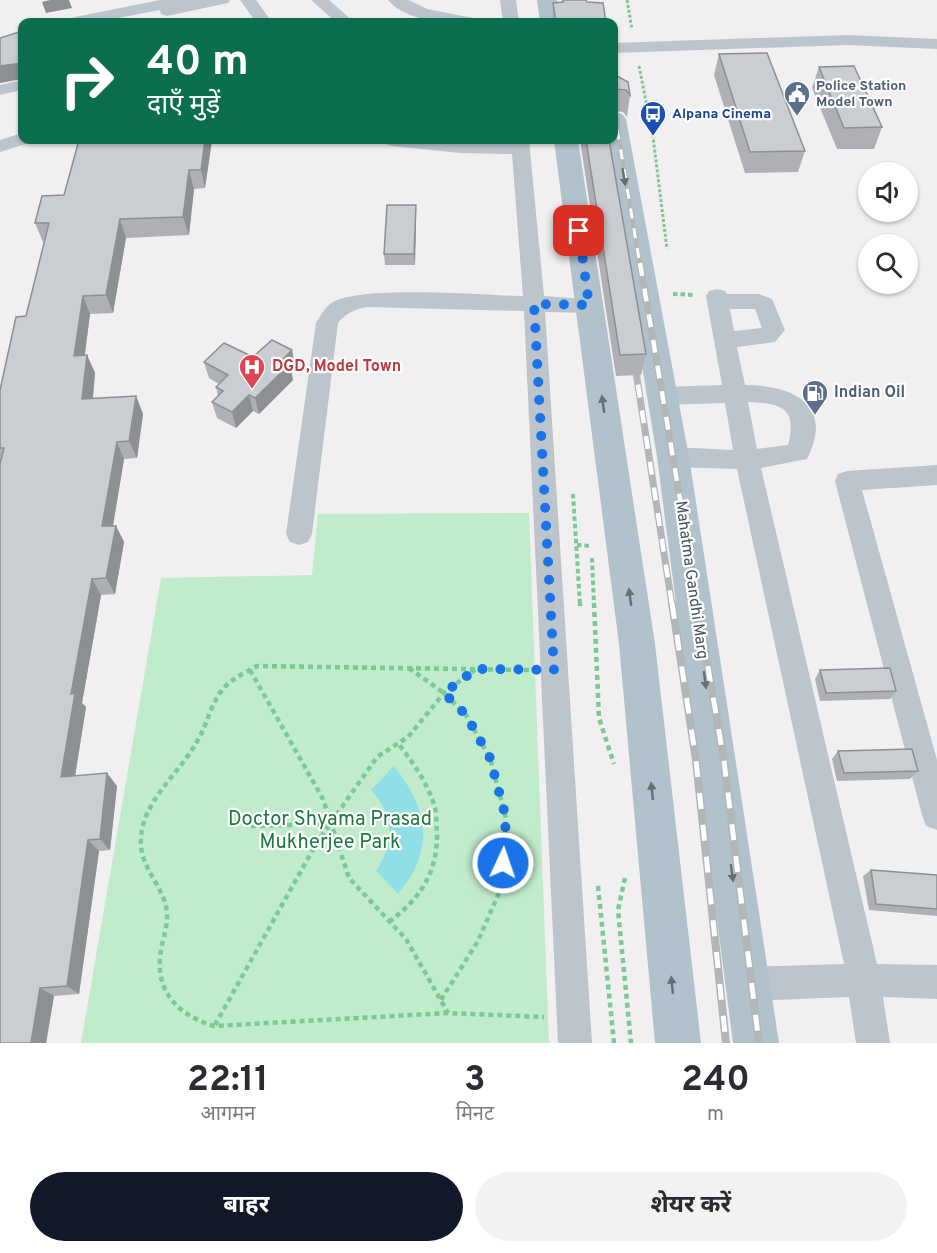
<!DOCTYPE html>
<html lang="hi">
<head>
<meta charset="utf-8">
<style>
  :root { --surface:#fff; --page:#f2f2f3; --text:#2b2b33; --muted:#7c7c81; --accent:#111827 }
  body { margin:0; font-family:Overpass,"Noto Sans Devanagari",sans-serif; background:var(--page); color:var(--text); height:100vh; display:flex; flex-direction:column; font-size:22px; white-space:nowrap }
  * { box-sizing:border-box; margin:0 }
  p { font-size:20px; color:var(--muted) }
  .icon { flex:none; width:33px; height:33px; fill:none; stroke:currentColor; stroke-width:2; stroke-linecap:round; stroke-linejoin:round }
  .map { position:relative; height:1043px; overflow:hidden }
  .sheet { display:flex; flex-direction:column; background:var(--surface); flex:1 }
  .sheet>* { flex:none }
  .hud { position:absolute; left:18px; top:18px; width:600px; height:126px; border-radius:12px; box-shadow:0 2px 4px #0004; background:#0b6e4f; color:#fff; overflow:hidden }
  .controls { position:absolute; left:858px; top:162px; display:grid; gap:12px }
  .controls a { display:grid; place-items:center; width:60px; height:60px; border-radius:50%; background:var(--surface); box-shadow:0 2px 4px #0004; font-size:30px }
  .pin { position:absolute; display:grid; place-items:center; width:51px; height:51px; color:#fff; margin:-26px; border-radius:12px; box-shadow:0 3px 9px #0006 }
  .me { position:absolute; width:66px; margin:-33px; rotate:3deg; stroke-linejoin:round; filter:drop-shadow(0 0 4px #0008) }
  .turn { display:flex; align-items:center; gap:21px; height:126px; padding:0 30px; font-size:27px }
  .turn .icon { width:78px; height:78px; stroke-width:2.5 }
  .turn b { display:block; font-size:42px; line-height:51px }
  .eta { display:flex; justify-content:space-evenly; align-items:center; height:102px; text-align:center }
  .eta b { font-size:36px; font-weight:700; line-height:42px }
  .cta { display:flex; gap:12px; margin-top:auto; padding:12px 30px }
  .cta a { flex:1; height:69px; border-radius:36px; background:var(--accent); color:#fff; font-size:24px; font-weight:700; line-height:69px; text-align:center }
  .cta a+a { background:var(--page); color:var(--text) }
  .map>svg:first-child { display:block }
</style>
</head>
<body>
<div class="map">
<svg width="937" height="1043" viewBox="0 0 937 1043">
  <rect width="100%" height="100%" fill="#f2eff0"/>
  <polygon fill="#c1eccc" points="529,513 549,1043 81,1043 161,578 312,575 318,514"/>
  <path fill="#91dfe6" d="M394,766C428,809 436,849 398,894L376,871C395,843 394,815 371,790Z"/>
  <g fill="none" stroke-linecap="round" stroke-linejoin="round">
    <g stroke="#7bc898" stroke-width="3" stroke-dasharray="3 2" stroke-linecap="butt">
      <polyline points="627,0 632,29"/>
      <polyline points="639,66 653,137 667,249"/>
    </g>
    <g stroke="#7bc898" stroke-width="4" stroke-dasharray="4.5 3" stroke-linecap="butt">
      <polyline points="673,294 695,295"/>
      <polyline points="573,494 580,605"/>
      <polyline points="577,545 591,546"/>
      <polyline points="592,558 594,605"/>
    </g>
    <g stroke="#7bc898" stroke-width="4.5" stroke-dasharray="5 4" stroke-linecap="butt">
      <polyline points="580,603 580,606"/>
      <polyline points="594,603 599,718 614,764"/>
      <polyline points="409,668 444,693 466,715 490,758 506,818 502,886 478,941 441,1000"/>
      <polyline points="250,670 323,799 349,878 406,939 448,1013"/>
      <path d="M529,670L257,666C245,673 232,678 223,689C211,703 208,722 199,738C182,772 138,803 141,845C142,870 165,888 167,913C168,928 161,943 160,958C157,995 181,1016 214,1026L448,1013L544,1017"/>
      <polyline points="251,826 331,824"/>
      <polyline points="625,878 618,910 631,1043"/>
      <polyline points="598,886 614,1043"/>
      <path d="M389,922C421,898 438,872 437,831C436,824 437,815 435,808C428,783 413,763 398,743"/>
      <polyline points="215,1025 316,844 377,757 408,737 444,693 476,669"/>
    </g>
    <g fill="#bcc5cb" fill-rule="evenodd">
      <polygon points="160,0 230,0 228,3 167,16 161,14 160,10 97,22 67,22 75,17"/>
      <polygon points="240,0 256,0 272,22 256,22"/>
      <polygon points="311,0 329,0 354,22 336,22"/>
      <path d="M388,0H409L427,9L473,18L475,22C451,25 404,21 388,0Z"/>
      <polygon points="500,0 516,0 519,22 503,22"/>
      <polygon points="848,35 937,39 937,49 848,45 614,53 614,43"/>
      <polygon points="22,80 22,90 0,95 0,85"/>
      <polygon points="22,133 22,140 31,140 29,143 0,152 0,140"/>
      <path d="M383,140H442L511,143V140H529L544,296L597,300L600,305L597,310L589,313L545,312L592,1043H558L524,311L366,307C354,310 346,313 338,323L312,534L308,542L299,545L290,542L286,534L316,323C321,315 325,307 333,302C363,285 483,295 523,296L512,154L460,153L392,146L385,144Z"/>
      <path d="M717,289L725,291L727,294H759L772,299L785,330L775,342L737,347L745,385C792,385 835,404 807,459L761,468L877,964L937,965V999L883,997L890,1043H856L849,997L748,1001L736,996L731,984L736,972L748,967L844,964L737,469L673,467L664,464L661,457L664,450L673,447L733,450L725,403L662,405L654,402L650,396L654,390L662,387L722,385L706,296L709,291ZM730,309H755L762,328L734,331ZM748,402C781,403 798,408 788,445L757,449Z"/>
      <polygon points="937,465 937,485 862,490 937,760 937,830 926,826 922,815 835,481 838,474 847,471"/>
    </g>
    <g fill="#b1c2cc" fill-rule="evenodd">
      <polygon points="537,0 557,0 560,22 540,22"/>
      <polygon points="614,112 622,114 626,119 689,457 779,1043 733,1043 657,457 605,140 614,140"/>
      <polygon points="554,140 578,140 655,644 701,1043 655,1043 619,644"/>
    </g>
    <g stroke="#b2b6b9" stroke-width="4.5">
      <polyline id="rail-far2" points="614,110 640,265"/>
    </g>
    <g stroke="#b2b6b9" stroke-width="7">
      <g id="rail-far1">
        <polyline points="640,263 698,605"/>
        <polyline points="634,359 672,605"/>
      </g>
    </g>
    <g stroke="#b2b6b9" stroke-width="8">
      <g id="rail">
        <polyline points="672,603 696,760 726,1043"/>
        <polyline points="697,603 724,761 759,1043"/>
      </g>
    </g>
    <use href="#rail-far2" stroke="#fff" stroke-width="3" stroke-dasharray="10" stroke-linecap="butt"/>
    <use href="#rail-far1" stroke="#fff" stroke-width="4.5" stroke-dasharray="13" stroke-linecap="butt"/>
    <use href="#rail" stroke="#fff" stroke-width="5" stroke-dasharray="16" stroke-linecap="butt"/>
  </g>
  <g fill="#aeb0b5">
    <polygon points="562,0 586,0 587,2 606,22 552,22 553,3 562,2"/>
    <polygon points="719,54 805,151 798,172 745,173 714,75"/>
    <polygon points="614,67 615,75 630,95 627,117 623,112 615,111 614,124"/>
    <polygon points="819,67 882,127 874,149 837,149 812,88"/>
    <polygon points="79,140 212,140 205,188 194,189 189,235 126,238 113,313 90,314 85,355 87,355 95,373 93,399 136,396 143,414 137,458 124,459 113,526 116,526 124,542 115,594 101,595 82,703 86,707 75,776 117,786 110,850 99,851 79,994 54,996 46,1043 0,1043 0,390 26,316 44,242 43,242 35,223 64,195"/>
    <polygon points="577,140 609,140 646,354 641,375 616,376 580,140"/>
    <polygon points="416,205 416,217 415,265 385,265 384,254"/>
    <polygon points="253,357 295,366 291,370 293,380 259,414 253,411 236,428 217,418 212,402 218,396 216,387 219,384 209,378 204,362"/>
    <polygon points="820,670 896,691 890,699 820,701 815,679"/>
    <polygon points="838,751 918,771 910,779 837,781 832,759"/>
    <polygon points="871,870 937,875 937,916 869,910 863,876"/>
  </g>
  <g fill="#8d9093">
    <polygon points="50,0 69,0 72,8 46,13 42,2"/>
    <polygon points="22,63 22,79 0,83 0,66"/>
    <polygon points="205,140 212,140 205,188 201,170"/>
    <polygon points="189,170 194,189 189,235 183,217"/>
    <polygon points="416,205 416,217 415,265 414,254"/>
    <polygon points="120,219 126,238 113,313 106,295"/>
    <polygon points="83,296 90,314 82,374 74,356"/>
    <polygon points="292,350 295,366 291,370 293,380 259,414 255,398 282,360"/>
    <polygon points="87,355 95,373 91,417 82,399"/>
    <polygon points="249,395 253,411 236,428 232,412"/>
    <polygon points="136,396 143,414 137,458 129,441"/>
    <polygon points="117,442 124,459 110,543 102,526"/>
    <polygon points="116,526 124,542 115,594 106,578"/>
    <polygon points="92,579 101,595 82,703 86,707 73,789 61,777 71,694"/>
    <polygon points="107,773 117,786 110,850 100,839"/>
    <polygon points="88,840 99,851 79,994 67,986"/>
    <polygon points="40,988 54,996 46,1043 31,1043"/>
  </g>
  <g fill="#cacdd2" stroke="#8d9093" stroke-width="1.5">
    <polygon points="563,0 586,0 587,2 603,3 606,22 556,22 553,3 563,2"/>
    <polygon points="22,31 22,63 0,66 0,38"/>
    <polygon points="767,53 805,151 750,152 719,54"/>
    <polygon points="854,66 882,127 844,128 819,67"/>
    <polygon points="614,67 615,75 628,82 630,95 626,90 615,89 615,116 614,116"/>
    <polygon points="79,140 205,140 201,170 189,170 183,217 120,219 106,295 83,296 74,356 87,355 82,399 136,396 129,441 117,442 102,526 116,526 106,578 92,579 71,694 75,693 61,777 107,773 100,839 88,840 67,986 40,988 31,1043 0,1043 0,464 4,448 0,448 0,390 16,317 26,316 49,223 35,223 42,196 64,195"/>
    <polygon points="586,140 609,140 646,354 620,355"/>
    <polygon points="387,205 416,205 414,254 384,254"/>
    <polygon points="272,340 292,350 282,360 290,364 255,398 249,395 232,412 212,402 223,391 216,387 228,375 204,362 224,343 253,357"/>
    <polygon points="890,668 896,691 826,693 820,670"/>
    <polygon points="912,749 918,771 844,773 838,751"/>
    <polygon points="871,870 937,875 937,909 876,904"/>
  </g>
  <defs><path id="oneway-solid" d="M-6-.8H1V-3.2L6.5 0L1 3.2V.8H-6Z" transform="scale(1.5)"/></defs>
  <g fill="#637078">
    <use href="#oneway-solid" transform="translate(624 177) rotate(80)"/>
    <use href="#oneway-solid" transform="translate(603 404) rotate(-98)"/>
    <use href="#oneway-solid" transform="translate(630 597) rotate(-98)"/>
    <use href="#oneway-solid" transform="translate(705 680) rotate(82)"/>
    <use href="#oneway-solid" transform="translate(652 791) rotate(-96)"/>
    <use href="#oneway-solid" transform="translate(732 873) rotate(82)"/>
    <use href="#oneway-solid" transform="translate(672 985) rotate(-96)"/>
  </g>
  <g fill="none" stroke-linecap="round" stroke-linejoin="round">
    <polyline stroke="#1a73e8" stroke-width="10" stroke-dasharray="0 18" points="503,863 506,818 490,758 466,715 444,693 476,669 554,670 534,304 589,305 579,231"/>
  </g>
  <defs>
    <g id="civic-pin" transform="scale(1.35)"><path d="M0 17L-7.5 6A9.5 9.5 0 1 1 7.5 6Z" fill="#5c6f8a" stroke="#fff"/><path d="M-.6-6.5H3V-4.5H.6V-3L4-1V1h2V6H-6V1h2V-1L-.6-3ZM-1.2 2.5V6h2.4V2.5Z" fill="#fff"/></g>
    <g id="bus-pin" transform="scale(1.35)"><path d="M0 17L-7.5 6A9.5 9.5 0 1 1 7.5 6Z" fill="#1a4fb4" stroke="#fff"/><path d="M-5-6H5V4H4V6H2V4H-2V6H-4V4H-5ZM-3.5-4V0h7V-4ZM-3.5 1.2v1.5H-2V1.2ZM2 1.2v1.5H3.5V1.2Z" fill="#fff"/></g>
    <g id="hospital-pin" transform="scale(1.35)"><path d="M0 17L-7.5 6A9.5 9.5 0 1 1 7.5 6Z" fill="#e0444e" stroke="#fff"/><path d="M-5-5h3v3.5h4V-5h3V5h-3V1.5h-4V5h-3Z" fill="#fff"/></g>
    <g id="fuel-pin" transform="scale(1.35)"><path d="M0 17L-7.5 6A9.5 9.5 0 1 1 7.5 6Z" fill="#5c6f8a" stroke="#fff"/><path d="M-5.5-6h7V0h2V4h1.3V-2.5L3-4.5l.8-.8L6-3V5H2.5V1h-1V6h-7ZM-4.2-4.7v3.2H.2V-4.7Z" fill="#fff"/></g>
  </defs>
  <g fill-rule="evenodd">
    <use href="#civic-pin" x="797" y="94"/>
    <use href="#bus-pin" x="653" y="114"/>
    <use href="#hospital-pin" x="252" y="367"/>
    <use href="#fuel-pin" x="815" y="393"/>
  </g>
  <g text-anchor="middle" dominant-baseline="central" stroke-width="4.5" stroke-linejoin="round" paint-order="stroke">
    <g font-size="14" font-weight="bold" fill="#4e5e75" stroke="#fff" text-anchor="start">
      <text x="816" y="86">Police Station<tspan x="816" dy="16">Model Town</tspan></text>
    </g>
    <g font-size="14" font-weight="bold" fill="#164399" stroke="#fff" text-anchor="start">
      <text x="672" y="114">Alpana Cinema</text>
    </g>
    <g font-size="16" font-weight="bold" fill="#be3a42" stroke="#fff" text-anchor="start">
      <text x="272" y="367">DGD, Model Town</text>
    </g>
    <g font-size="16" font-weight="bold" fill="#4e5e75" stroke="#fff" text-anchor="start">
      <text x="834" y="393">Indian Oil</text>
    </g>
    <g font-size="16" fill="#49555c" stroke="#fff">
      <text transform="translate(691 580) rotate(82)">Mahatma Gandhi Marg</text>
    </g>
    <g font-size="20" fill="#1d793f" stroke="#fff">
      <text x="330" y="820">Doctor Shyama Prasad<tspan x="330" dy="23">Mukherjee Park</tspan></text>
    </g>
  </g>
</svg>
<div class="controls">
<a><svg class="icon" aria-label="sound" viewBox="0 0 24 24"><path d="M4 9h4l5-4v14l-5-4H4zM17 9q2 3 0 6"/></svg></a>
<a><svg class="icon" aria-label="search" viewBox="0 0 24 24"><circle cx="10" cy="10" r="6"/><path d="M15 15l6 6"/></svg></a>
</div>
<div class="pin" style="left:579px;top:231px;background:#d93025"><svg class="icon" aria-label="arrive" viewBox="0 0 24 24"><path d="M6 21V4h12l-3 4 3 4H6"/></svg></div>
<svg class="me" style="left:503px;top:863px" viewBox="-20 -20 40 40"><circle r="17" fill="#1a73e8" stroke="#fff" stroke-width="3"/><path d="M0-11L8 9 0 5-8 9z" fill="#fff"/></svg>
<div class="hud">
<div class="turn"><svg class="icon" aria-label="right" viewBox="0 0 24 24"><path d="M7 20v-9h11M14 6l5 5-5 5"/></svg><div><b>40 m</b>दाएँ मुड़ें</div></div>
</div>
</div>
<section class="sheet">
<div class="eta">
<div><b>22:11</b><p>आगमन</p></div>
<div><b>3</b><p>मिनट</p></div>
<div><b>240</b><p>m</p></div>
</div>
<div class="cta"><a>बाहर</a><a>शेयर करें</a></div>
</section>
</body>
</html>
